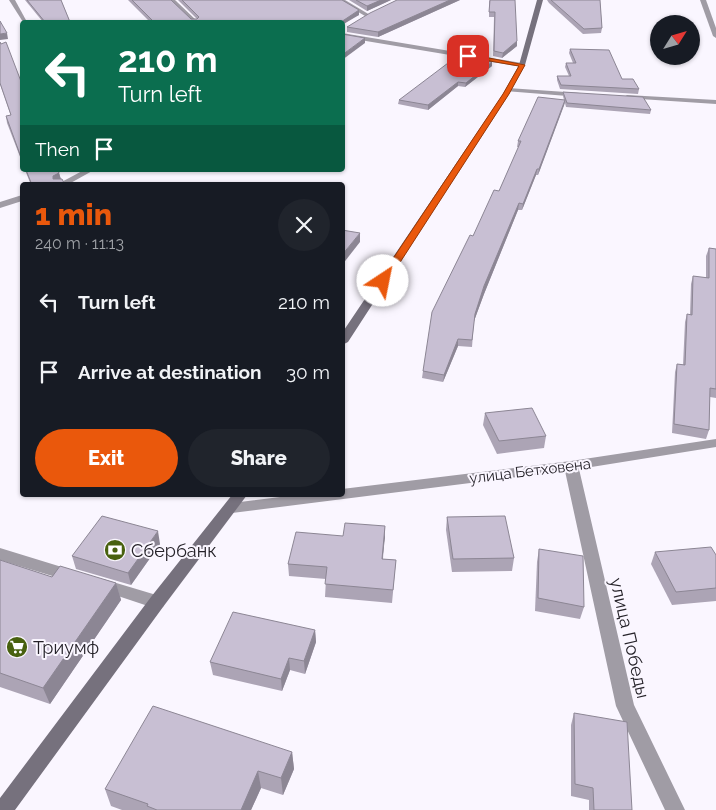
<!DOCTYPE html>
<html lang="en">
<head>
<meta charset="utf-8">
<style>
  :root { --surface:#171b24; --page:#20242c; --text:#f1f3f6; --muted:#9ea1a6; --accent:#ea580c }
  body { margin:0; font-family:Raleway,sans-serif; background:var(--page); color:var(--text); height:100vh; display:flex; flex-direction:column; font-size:19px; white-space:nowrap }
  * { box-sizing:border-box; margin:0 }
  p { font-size:16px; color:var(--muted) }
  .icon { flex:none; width:28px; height:28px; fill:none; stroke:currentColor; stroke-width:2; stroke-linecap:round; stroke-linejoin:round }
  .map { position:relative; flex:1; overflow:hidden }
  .sheet { position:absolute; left:20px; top:182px; width:325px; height:315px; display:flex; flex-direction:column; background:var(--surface); border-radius:5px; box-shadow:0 1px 4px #0004 }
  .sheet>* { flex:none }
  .banner { position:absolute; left:20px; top:20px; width:325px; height:152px; border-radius:5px; box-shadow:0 1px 4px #0004; background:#0b6e4f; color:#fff; overflow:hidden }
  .needle { width:32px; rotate:53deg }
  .fabs { position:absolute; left:650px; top:15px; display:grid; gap:10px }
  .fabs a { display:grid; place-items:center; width:50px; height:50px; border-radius:50%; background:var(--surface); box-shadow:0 1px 4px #0004; font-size:25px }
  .pin { position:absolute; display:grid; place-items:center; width:42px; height:42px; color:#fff; margin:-21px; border-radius:10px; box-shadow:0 2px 8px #0006 }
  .me { position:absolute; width:55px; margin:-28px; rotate:34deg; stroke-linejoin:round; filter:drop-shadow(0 0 4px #0008) }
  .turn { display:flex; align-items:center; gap:18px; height:105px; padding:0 15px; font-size:22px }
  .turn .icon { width:65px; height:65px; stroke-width:2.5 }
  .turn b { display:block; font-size:35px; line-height:42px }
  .then { display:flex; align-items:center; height:48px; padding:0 15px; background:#0003; gap:10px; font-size:19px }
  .round { display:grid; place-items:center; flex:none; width:52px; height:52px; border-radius:26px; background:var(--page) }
  .summary { display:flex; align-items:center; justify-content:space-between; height:85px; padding:0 15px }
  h1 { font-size:30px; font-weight:800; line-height:38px; color:var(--accent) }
  .primary-button { display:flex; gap:10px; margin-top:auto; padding:10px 15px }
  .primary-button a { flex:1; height:58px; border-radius:30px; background:var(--accent); color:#fff; font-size:20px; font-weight:800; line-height:58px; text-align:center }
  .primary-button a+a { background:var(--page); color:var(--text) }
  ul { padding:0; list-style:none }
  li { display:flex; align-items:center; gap:15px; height:70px; padding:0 15px }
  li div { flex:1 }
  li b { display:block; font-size:19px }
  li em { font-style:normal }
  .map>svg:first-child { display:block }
</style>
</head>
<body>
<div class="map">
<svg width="716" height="810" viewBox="0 0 716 810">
  <rect width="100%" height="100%" fill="#faf6ff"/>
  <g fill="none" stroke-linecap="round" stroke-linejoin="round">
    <g fill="#a09ca5" fill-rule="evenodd">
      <polygon points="9,0 15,0 27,22 23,22"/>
      <polygon points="169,0 175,0 198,22 193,22"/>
      <polygon points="338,0 345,0 370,15 365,16"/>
      <polygon points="700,0 706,0 716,28 716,38 713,36"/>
      <polygon points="342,33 522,63 525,65 522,67 342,37"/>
      <polygon points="508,88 580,93 583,95 580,97 506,91 505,90"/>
      <polygon points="627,95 716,100 716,104 625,98 624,97"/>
      <polygon points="84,170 94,170 67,185 56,185"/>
      <polygon points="22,195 22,201 0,208 0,202"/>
      <polygon points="716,439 716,447 579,469 634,705 685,810 665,810 616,706 565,471 232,513 227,512 225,508 227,504 232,503 296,495 342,495 342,489 571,461"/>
      <polygon points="0,548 78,572 80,576 78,580 72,582 0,560"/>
      <polygon points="103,579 163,597 165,602 163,607 157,609 97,589 95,585 97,581"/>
    </g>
    <g fill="#76717d" fill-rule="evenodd">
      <polygon points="537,0 543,0 525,65 509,94 348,342 342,345 342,333 503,94 519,65"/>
      <polygon points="232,495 247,495 163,607 15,810 0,810 0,798 151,597"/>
    </g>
  </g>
  <g fill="#aca4b5">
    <polygon points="25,0 61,0 70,22 43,22"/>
    <polygon points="128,0 171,0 191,19 197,19 178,0 342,0 359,15 342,22 150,22"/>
    <polygon points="349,0 391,0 367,11"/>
    <polygon points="397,0 460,0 378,37 347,32 347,27"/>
    <polygon points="489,0 517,46 502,58 493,56 494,17 489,17"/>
    <polygon points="547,0 600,0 602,28 601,33 583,34 549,3"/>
    <polygon points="0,42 22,84 22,162 7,123 6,116 11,116 0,84"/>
    <polygon points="570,49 639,89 638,94 560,89 557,80 557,76 569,76 565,67 566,63 573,63 569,53"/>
    <polygon points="487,59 487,61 492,62 492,66 465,87 458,86 428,110 398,104 399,100"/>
    <polygon points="563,92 651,110 650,114 566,107 565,103 538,175 536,175 522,210 518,210 484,294 474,321 472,347 458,346 443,382 422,378 423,371 473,236 499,191 519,147 517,147 518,141 564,100 563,96"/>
    <polygon points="25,170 58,170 61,179 65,185 31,185"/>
    <polygon points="709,248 716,249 716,398 710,397 709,430 706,439 672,433 675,372 677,364 683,365 685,322 687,314 690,315 691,284 693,276 706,278 706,256"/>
    <polygon points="485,413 546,436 544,448 497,454 483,425"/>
    <polygon points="447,517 514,558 512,571 452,572 446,530"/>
    <polygon points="385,526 383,559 396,560 392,603 325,597 326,579 289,576 288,564 343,536"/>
    <polygon points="160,544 131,585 76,569 72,556"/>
    <polygon points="539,549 584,607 580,619 535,611 537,562"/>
    <polygon points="655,552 716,555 716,601 672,605 651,564"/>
    <polygon points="0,560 52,577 116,583 121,600 50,704 0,687"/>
    <polygon points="315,630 316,642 305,674 290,670 282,691 213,675 210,662"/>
    <polygon points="574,713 632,810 589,810 589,800 571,796 571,725"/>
    <polygon points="292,752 294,769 283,795 261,788 251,810 122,810 111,806 105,789"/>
  </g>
  <g fill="#8c8694">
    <polygon points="381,0 391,0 367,11 367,6"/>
    <polygon points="450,0 460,0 378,37 378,32"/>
    <polygon points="359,10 359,15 342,25 342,22 341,22"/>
    <polygon points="7,33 8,39 0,40 0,34"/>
    <polygon points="365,38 365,43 342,60 342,55"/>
    <polygon points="517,41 517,46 502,58 503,53"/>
    <polygon points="492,62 492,66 465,87 466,83"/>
    <polygon points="458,82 458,86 428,110 428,105"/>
    <polygon points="565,100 564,105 538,175 539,169"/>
    <polygon points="537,169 536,175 522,210 523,204"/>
    <polygon points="59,173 61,180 53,179 53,176"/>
    <polygon points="519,203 518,210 484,294 474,321 475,314 484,286"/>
    <polygon points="360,233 360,242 342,265 342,255"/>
    <polygon points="458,339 458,346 443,382 444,375"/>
    <polygon points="385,526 385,538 381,571 382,559"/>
    <polygon points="158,531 160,544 131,585 128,573"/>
    <polygon points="116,583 121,600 50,704 43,688"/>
    <polygon points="315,630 316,642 305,674 304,661"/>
    <polygon points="289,658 290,670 282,691 281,679"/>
    <polygon points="292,752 294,769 283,795 281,778"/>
    <polygon points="258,771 261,788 251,810 241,810"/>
  </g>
  <g fill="#c8bfd3" stroke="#8c8694">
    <polygon points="27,0 61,0 70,22 45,22"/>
    <polygon points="132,0 171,0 191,19 197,19 199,17 182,0 342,0 359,10 341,22 154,22"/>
    <polygon points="356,0 381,0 367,6"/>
    <polygon points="397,0 450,0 378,32 347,27 370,13"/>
    <polygon points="490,0 515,0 517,41 503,53 494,51 495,12 489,12"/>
    <polygon points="551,0 600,0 602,28 584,29"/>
    <polygon points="0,21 7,33 0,34"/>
    <polygon points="342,34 365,38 342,55"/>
    <polygon points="0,42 1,44 6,42 22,84 22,160 6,116 11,115 0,83"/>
    <polygon points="570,49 609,50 622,79 633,79 639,89 561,85 557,76 571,76 566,63 576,63"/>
    <polygon points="460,54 487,59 485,61 492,62 466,83 458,82 428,105 399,100"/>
    <polygon points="563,92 643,97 651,110 567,103"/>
    <polygon points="538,97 565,100 539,169 537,169 523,204 519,203 484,286 475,314 472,340 458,339 444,375 423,371 432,312 470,235 473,236 494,190 499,191 521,141 518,141"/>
    <polygon points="26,170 58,170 59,173 53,176 53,179 62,179 65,185 32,185"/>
    <polygon points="342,230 360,233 342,255"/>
    <polygon points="709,248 716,249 716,389 710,388 709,430 674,424 677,364 685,365 687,314 692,315 693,276 709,278"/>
    <polygon points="532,408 546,436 499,441 485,413"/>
    <polygon points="102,516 158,531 128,573 72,556"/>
    <polygon points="505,516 514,558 453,559 447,517"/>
    <polygon points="345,523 385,526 382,559 396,560 393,590 325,584 327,567 288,564 296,532 343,536"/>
    <polygon points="711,547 716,555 716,588 676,592 655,552"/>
    <polygon points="539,549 583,556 584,607 538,598"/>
    <polygon points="0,560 52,577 60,566 116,583 43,688 0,673"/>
    <polygon points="233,612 315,630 304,661 289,658 281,679 210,662"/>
    <polygon points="153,706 292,752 281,778 258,771 241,810 157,810 147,806 148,804 105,789"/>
    <polygon points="574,713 627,722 632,810 594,810 593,788 575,784"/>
  </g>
  <polygon fill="#ea580c" stroke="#983908" points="468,54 525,65 509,94 388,281 386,283 380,283 378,281 503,94 519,66 466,57"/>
  <defs>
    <g id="bank-disc" transform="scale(1.125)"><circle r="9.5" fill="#48610f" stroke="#faf6ff"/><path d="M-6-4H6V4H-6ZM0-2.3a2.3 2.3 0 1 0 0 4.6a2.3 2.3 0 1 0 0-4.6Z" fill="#fff"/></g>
    <g id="supermarket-disc" transform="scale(1.125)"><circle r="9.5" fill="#48610f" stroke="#faf6ff"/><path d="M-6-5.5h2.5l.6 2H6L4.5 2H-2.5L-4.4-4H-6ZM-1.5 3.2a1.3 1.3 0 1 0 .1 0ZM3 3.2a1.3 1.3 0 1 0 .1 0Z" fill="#fff"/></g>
  </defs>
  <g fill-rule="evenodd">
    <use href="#bank-disc" x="115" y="550"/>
    <use href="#supermarket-disc" x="17" y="647"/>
  </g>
  <g text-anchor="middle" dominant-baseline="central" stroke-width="4" stroke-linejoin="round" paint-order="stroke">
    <g font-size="15" fill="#252229" stroke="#faf6ff">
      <text transform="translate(530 471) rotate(-7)">улица Бетховена</text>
    </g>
    <g font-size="18" fill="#252229" stroke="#faf6ff" text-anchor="start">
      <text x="131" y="550">Сбербанк</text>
      <text x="33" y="647">Триумф</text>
    </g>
    <g font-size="18" fill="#252229" stroke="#faf6ff">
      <text transform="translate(630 638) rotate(77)">улица Победы</text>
    </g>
  </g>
</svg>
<div class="fabs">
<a><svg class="needle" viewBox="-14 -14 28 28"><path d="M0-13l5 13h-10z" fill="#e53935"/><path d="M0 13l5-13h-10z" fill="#9ea1a6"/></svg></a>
</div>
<div class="pin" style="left:468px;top:56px;background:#d93025"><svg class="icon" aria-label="arrive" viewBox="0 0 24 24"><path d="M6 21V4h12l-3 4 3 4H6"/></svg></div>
<svg class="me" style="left:383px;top:281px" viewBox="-20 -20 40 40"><circle r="19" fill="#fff"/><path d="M0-13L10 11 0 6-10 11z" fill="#ea580c"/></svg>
<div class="banner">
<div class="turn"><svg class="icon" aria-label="left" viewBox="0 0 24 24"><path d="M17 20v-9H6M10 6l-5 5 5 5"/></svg><div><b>210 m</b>Turn left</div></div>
<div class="then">Then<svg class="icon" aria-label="arrive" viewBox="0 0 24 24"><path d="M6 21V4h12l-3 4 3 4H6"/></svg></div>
</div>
<section class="sheet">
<div class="summary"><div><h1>1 min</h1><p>240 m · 11:13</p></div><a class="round"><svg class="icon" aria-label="close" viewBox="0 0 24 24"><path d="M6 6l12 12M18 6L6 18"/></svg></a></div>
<ul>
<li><svg class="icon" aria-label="left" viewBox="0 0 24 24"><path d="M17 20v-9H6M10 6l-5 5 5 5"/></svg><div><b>Turn left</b></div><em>210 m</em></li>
<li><svg class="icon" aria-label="arrive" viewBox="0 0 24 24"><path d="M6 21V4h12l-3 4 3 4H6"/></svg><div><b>Arrive at destination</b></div><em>30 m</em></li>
</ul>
<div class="primary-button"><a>Exit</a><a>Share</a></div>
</section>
</div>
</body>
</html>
